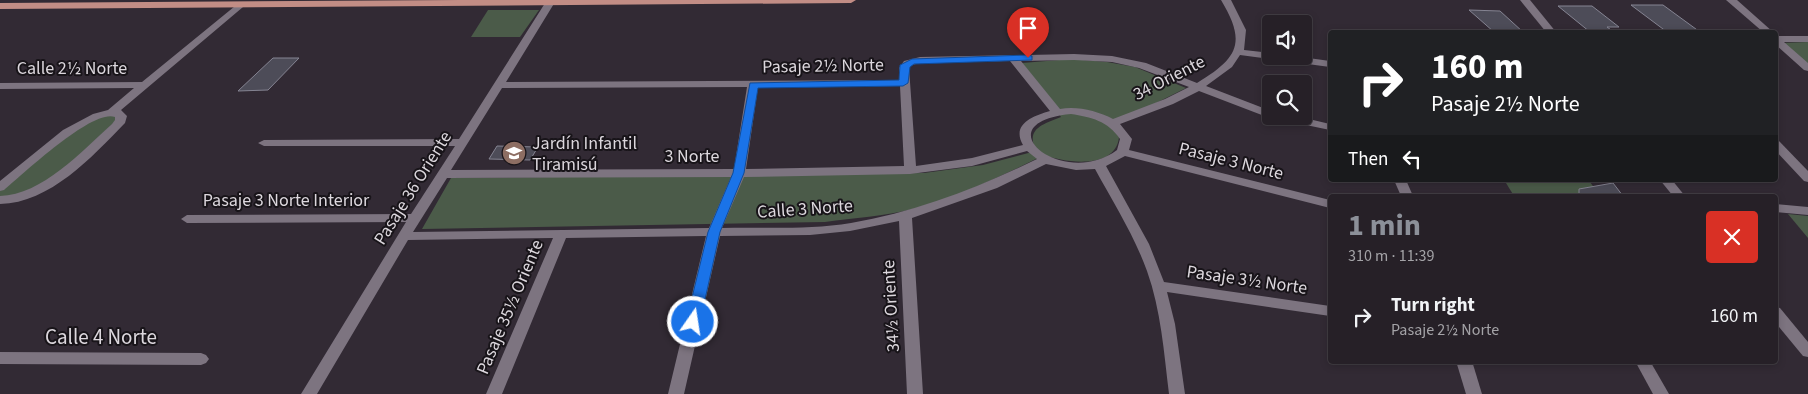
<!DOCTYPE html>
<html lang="en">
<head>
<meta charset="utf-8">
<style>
  :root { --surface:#262027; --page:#2e282f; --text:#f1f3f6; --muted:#a4a3a7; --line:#423e44; --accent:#8c9099 }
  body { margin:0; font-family:"Source Sans 3",sans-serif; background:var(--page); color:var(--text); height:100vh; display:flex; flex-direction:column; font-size:19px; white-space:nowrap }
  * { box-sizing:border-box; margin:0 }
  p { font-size:16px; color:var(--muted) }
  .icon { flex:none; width:28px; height:28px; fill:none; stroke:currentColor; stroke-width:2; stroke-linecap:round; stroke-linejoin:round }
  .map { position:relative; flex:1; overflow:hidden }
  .drawer { position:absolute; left:1328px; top:194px; width:450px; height:170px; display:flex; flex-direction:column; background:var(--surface); border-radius:5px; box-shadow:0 2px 8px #0003,0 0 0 1px var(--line) }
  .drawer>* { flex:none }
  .banner { position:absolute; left:1328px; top:30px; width:450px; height:152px; border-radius:5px; box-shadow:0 2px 8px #0003,0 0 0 1px var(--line); background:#202124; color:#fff; overflow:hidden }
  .fabs { position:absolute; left:1262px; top:15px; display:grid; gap:10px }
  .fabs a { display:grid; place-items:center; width:50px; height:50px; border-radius:5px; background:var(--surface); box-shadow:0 2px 8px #0003,0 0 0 1px var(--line); font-size:25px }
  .pin { position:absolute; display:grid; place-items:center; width:42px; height:42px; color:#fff; margin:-51px -21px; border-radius:50% 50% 50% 0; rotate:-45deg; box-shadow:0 0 5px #0007 }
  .pin .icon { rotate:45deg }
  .me { position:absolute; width:55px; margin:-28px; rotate:13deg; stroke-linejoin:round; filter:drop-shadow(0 0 4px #0008) }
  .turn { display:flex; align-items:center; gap:18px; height:105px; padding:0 20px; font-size:22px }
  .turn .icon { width:65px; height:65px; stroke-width:2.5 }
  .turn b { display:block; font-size:35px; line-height:42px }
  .then { display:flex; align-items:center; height:48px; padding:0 20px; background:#0003; gap:10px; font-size:19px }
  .round { display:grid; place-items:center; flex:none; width:52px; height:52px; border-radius:5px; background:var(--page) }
  .head { display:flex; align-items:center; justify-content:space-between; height:85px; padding:0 20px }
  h1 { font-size:30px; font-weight:700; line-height:38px; color:var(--accent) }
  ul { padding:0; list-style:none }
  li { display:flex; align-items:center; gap:15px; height:75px; padding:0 20px }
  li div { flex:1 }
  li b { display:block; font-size:19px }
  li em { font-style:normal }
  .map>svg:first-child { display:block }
</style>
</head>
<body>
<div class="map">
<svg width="1808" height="394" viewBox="0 0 1808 394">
  <rect width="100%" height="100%" fill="#322a34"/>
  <g fill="#4b5b49">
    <polygon points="488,10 539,10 520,37 471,37"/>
    <polygon points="1808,42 1808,67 1780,43"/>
    <path d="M1071,59L1107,62L1135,67L1186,88L1146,108L1107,122L1119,137C1116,170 1065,163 1044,155C1004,175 956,198 913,209C884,216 854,218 825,222L422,229L451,178L924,173L983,165L1036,151C1025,128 1044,124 1061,117L1022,63Z"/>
    <polygon points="95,116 121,116 46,186 0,200 0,187"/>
    <polygon points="1510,182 1590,182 1600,196 1514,196 1506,183"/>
    <polygon points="1788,214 1808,216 1808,238"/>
  </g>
  <g fill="#4d4c58" stroke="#858492">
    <polygon points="1631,5 1663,5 1700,32 1667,32"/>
    <polygon points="1558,6 1592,6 1619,27 1607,27 1614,32 1590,32"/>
    <polygon points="1469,10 1500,11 1523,32 1494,32"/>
    <polygon points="273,58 299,58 268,90 238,91"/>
    <polygon points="497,146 538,147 530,160 489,159"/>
    <polygon points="1613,183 1623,196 1579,196 1579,189"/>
  </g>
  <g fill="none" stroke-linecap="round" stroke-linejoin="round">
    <g fill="#7d7480" fill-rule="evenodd">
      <path d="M547,0H553L555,2L506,82L899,80V68L904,61L920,57L1074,54L1112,56L1146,63L1197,83C1238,58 1247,43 1221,0H1231L1246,30L1244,50L1271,53V56H1294L1330,61V67L1240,55L1232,67L1206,86L1271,111V116H1296L1330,124V130L1267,117L1199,91L1173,104L1120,124L1132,139L1129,150L1330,200V208L1125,156L1106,166L1149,244L1164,282L1330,306V316L1167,292L1175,324L1185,394H1169C1164,353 1161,310 1147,271C1134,235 1113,202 1095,169L1076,170L1046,164L997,188L912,218L923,394H907L899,221L850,231L810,235L720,236L684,394H668L706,236L566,238L502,394H486L553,238L408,240L317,394H301L406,222L187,223L181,219L187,215L411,214L455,146H264L258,143L264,140L459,139ZM1074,60L1112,62L1139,68L1189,87L1165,99L1113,119C1097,111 1078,106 1060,109L1021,61ZM1010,61L1050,111C1033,116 1011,124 1023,145L972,158L916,166L909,68L912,65L920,63ZM900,86L904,166L746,169L758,87ZM747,87L734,169L451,170L502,88ZM1071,114C1091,117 1108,121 1120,139L1117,150C1063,190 981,123 1071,114ZM1027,151L1037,159C978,188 916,212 851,223C809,230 765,227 722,228L744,177L910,174L972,166ZM731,177L709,228L413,232L447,178Z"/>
      <polygon points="1520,0 1530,0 1556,32 1546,32"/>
      <polygon points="1726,0 1737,0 1773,32 1763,32"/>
      <path d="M240,2L245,5L243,7L121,110L127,116L125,123C92,157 50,203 0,204V196C42,195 82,151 112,124L115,120V117C93,108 23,174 4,190L0,191V181L63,130L93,114L108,110L134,88L0,89V83L142,82Z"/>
      <polygon points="1775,36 1808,36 1808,42 1784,42 1808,63 1808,71 1804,70 1775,44"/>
      <polygon points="1775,140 1779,141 1808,171 1808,182 1804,181 1775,150"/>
      <polygon points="1394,180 1406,180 1413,196 1401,196"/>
      <polygon points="1660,180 1672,180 1685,196 1673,196"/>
      <polygon points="1775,204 1808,207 1808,215 1775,212"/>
      <polygon points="1775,307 1780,308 1808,342 1808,357 1803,356 1775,322"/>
      <polygon points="0,352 201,353 206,355 209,359 206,363 201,365 0,364"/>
      <polygon points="1456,361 1472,361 1482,394 1466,394"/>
      <polygon points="1635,361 1650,361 1669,394 1653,394"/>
    </g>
    <polygon fill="#c28d85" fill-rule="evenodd" points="458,0 856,0 851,3 0,9 0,3"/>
  </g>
  <polygon fill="#1a73e8" stroke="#114b97" points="1028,55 1032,56 1032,60 914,64 910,67 908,83 903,86 758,88 744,173 720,232 700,322 698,325 688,325 686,322 708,232 733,173 750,83 899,80 900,65 912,59"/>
  <defs>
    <g id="school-disc" transform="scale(1.25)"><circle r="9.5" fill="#8d6e63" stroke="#181419"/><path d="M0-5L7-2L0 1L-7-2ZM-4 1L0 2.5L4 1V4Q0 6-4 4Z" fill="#fff"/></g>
  </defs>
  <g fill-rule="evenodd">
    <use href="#school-disc" x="514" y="153"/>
  </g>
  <g text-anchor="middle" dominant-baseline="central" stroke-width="4" stroke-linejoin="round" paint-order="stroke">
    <g font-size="18" fill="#dcd7dd" stroke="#181419">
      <text transform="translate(823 66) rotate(-1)">Pasaje 2½ Norte</text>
      <text x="72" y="68">Calle 2½ Norte</text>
      <text transform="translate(1169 78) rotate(-27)">34 Oriente</text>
      <text x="692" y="156">3 Norte</text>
      <text transform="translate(1231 161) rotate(14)">Pasaje 3 Norte</text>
      <text transform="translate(413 188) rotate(-58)">Pasaje 36 Oriente</text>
      <text x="286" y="200">Pasaje 3 Norte Interior</text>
      <text transform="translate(805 209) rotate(-4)">Calle 3 Norte</text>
      <text transform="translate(1247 280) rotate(8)">Pasaje 3½ Norte</text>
      <text transform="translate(891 306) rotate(-93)">34½ Oriente</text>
      <text transform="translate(510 307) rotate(-67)">Pasaje 35½ Oriente</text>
    </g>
    <g font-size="18" fill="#dcd7dd" stroke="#181419" text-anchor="start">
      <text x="532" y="143">Jardín Infantil<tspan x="532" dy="21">Tiramisú</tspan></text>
    </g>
    <g font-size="21" fill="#dcd7dd" stroke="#181419">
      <text x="101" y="337">Calle 4 Norte</text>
    </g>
  </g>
</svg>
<div class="fabs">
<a><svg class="icon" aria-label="sound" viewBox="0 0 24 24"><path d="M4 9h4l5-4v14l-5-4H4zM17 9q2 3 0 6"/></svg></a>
<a><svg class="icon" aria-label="search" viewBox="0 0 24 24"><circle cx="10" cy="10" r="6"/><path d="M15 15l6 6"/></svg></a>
</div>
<div class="pin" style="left:1028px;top:58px;background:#d93025"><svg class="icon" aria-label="arrive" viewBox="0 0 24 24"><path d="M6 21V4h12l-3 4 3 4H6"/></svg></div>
<svg class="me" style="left:693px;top:322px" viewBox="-20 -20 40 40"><circle r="17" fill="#1a73e8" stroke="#fff" stroke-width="3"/><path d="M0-11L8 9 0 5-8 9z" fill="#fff"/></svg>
<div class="banner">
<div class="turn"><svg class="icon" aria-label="right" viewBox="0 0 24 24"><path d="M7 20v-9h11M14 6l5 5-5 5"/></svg><div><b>160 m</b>Pasaje 2½ Norte</div></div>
<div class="then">Then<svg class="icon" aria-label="left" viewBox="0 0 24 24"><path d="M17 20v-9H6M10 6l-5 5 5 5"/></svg></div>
</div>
<section class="drawer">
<div class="head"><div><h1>1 min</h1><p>310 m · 11:39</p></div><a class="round" style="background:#d93025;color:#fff"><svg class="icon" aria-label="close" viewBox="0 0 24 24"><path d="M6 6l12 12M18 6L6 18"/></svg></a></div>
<ul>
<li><svg class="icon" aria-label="right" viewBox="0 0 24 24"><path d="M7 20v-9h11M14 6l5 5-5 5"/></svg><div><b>Turn right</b><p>Pasaje 2½ Norte</p></div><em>160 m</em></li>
</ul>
</section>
</div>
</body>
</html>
